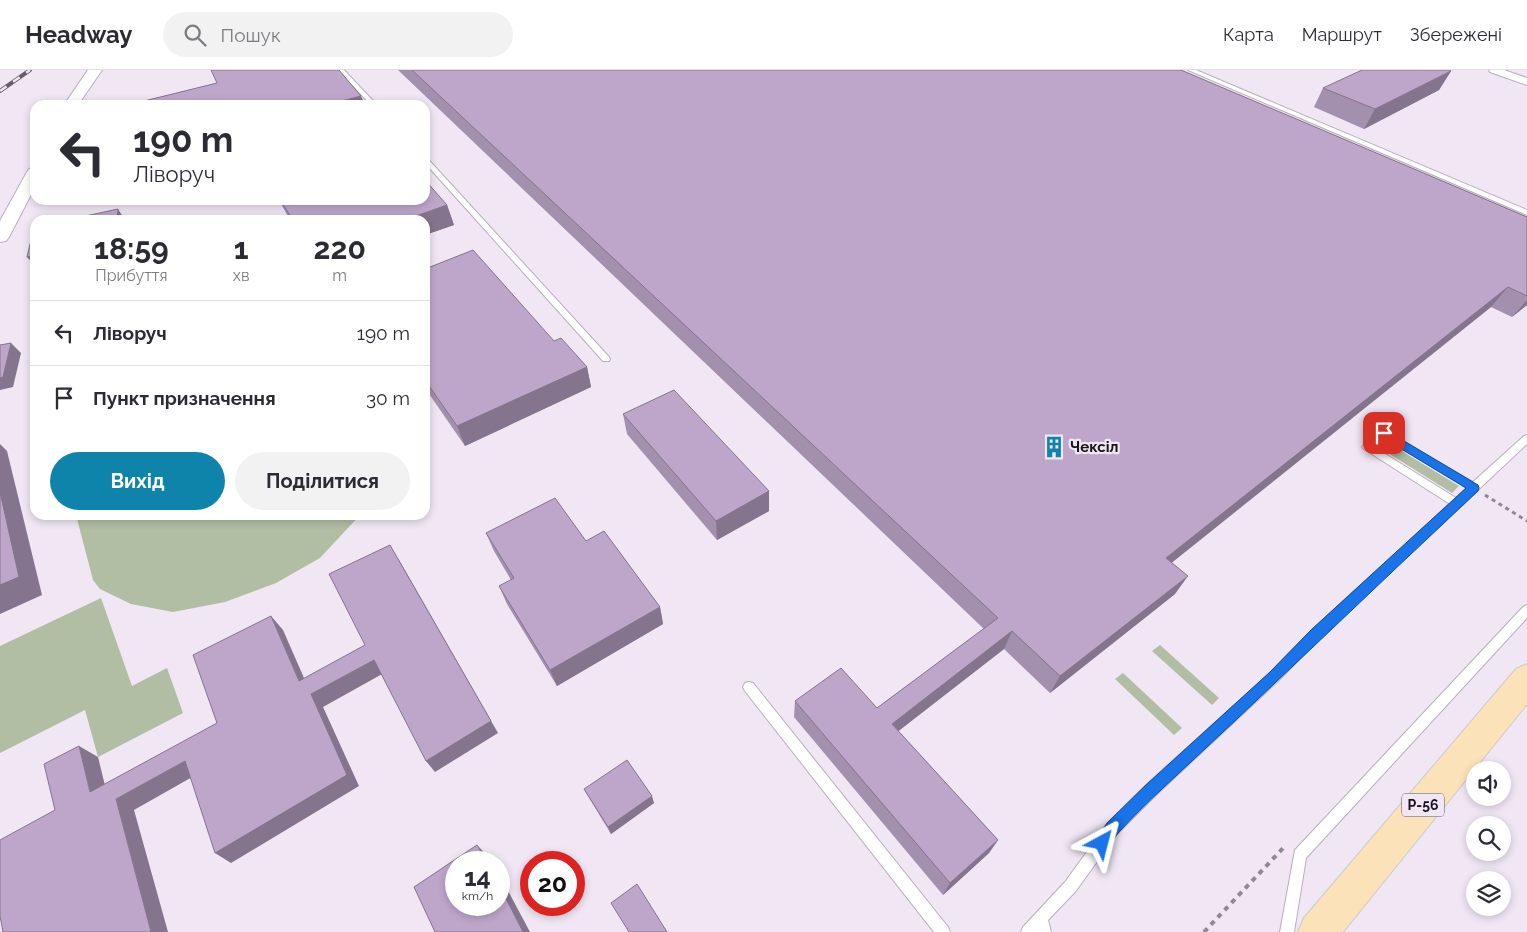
<!DOCTYPE html>
<html lang="uk">
<head>
<meta charset="utf-8">
<style>
  :root { --surface:#fff; --page:#f2f2f3; --text:#2b2b33; --muted:#7c7c81; --line:#e1e1e2; --accent:#0f84aa }
  body { margin:0; font-family:Raleway,sans-serif; background:var(--page); color:var(--text); height:100vh; display:flex; flex-direction:column; font-size:19px; white-space:nowrap }
  * { box-sizing:border-box; margin:0 }
  p { font-size:16px; color:var(--muted) }
  .icon { flex:none; width:28px; height:28px; fill:none; stroke:currentColor; stroke-width:2; stroke-linecap:round; stroke-linejoin:round }
  .map { position:relative; flex:1; overflow:hidden }
  .side { position:absolute; left:30px; top:145px; width:400px; height:305px; display:flex; flex-direction:column; background:var(--surface); border-radius:15px; box-shadow:0 2px 8px #0003 }
  .side>* { flex:none }
  .banner { position:absolute; left:30px; top:30px; width:400px; height:105px; border-radius:15px; box-shadow:0 2px 8px #0003; background:#fff; color:var(--text); overflow:hidden }
  .controls { position:absolute; left:1466px; top:691px; display:grid; gap:10px }
  .controls a { display:grid; place-items:center; width:45px; height:45px; border-radius:50%; background:var(--surface); box-shadow:0 2px 8px #0003; font-size:25px }
  .speed { position:absolute; left:445px; top:781px; display:flex; gap:10px; font-size:25px; font-weight:700; text-align:center }
  .speed>* { display:grid; place-content:center; width:65px; height:65px; border-radius:50%; background:var(--surface); box-shadow:0 2px 8px #0003; line-height:1 }
  .speed small { font-size:12px; font-weight:400 }
  .speed .limit { border:8px solid #d22; background:#fff; color:#111 }
  .pin { position:absolute; display:grid; place-items:center; width:42px; height:42px; color:#fff; margin:-21px; border-radius:10px; box-shadow:0 2px 8px #0006 }
  .me { position:absolute; width:55px; margin:-28px; rotate:38deg; stroke-linejoin:round; filter:drop-shadow(0 0 4px #0008) }
  .turn { display:flex; align-items:center; gap:18px; height:105px; padding:0 20px; font-size:22px }
  .turn .icon { width:65px; height:65px; stroke-width:2.5 }
  .turn b { display:block; font-size:35px; line-height:42px }
  .eta { display:flex; justify-content:space-evenly; align-items:center; height:85px; text-align:center }
  .eta b { font-size:30px; font-weight:700; line-height:35px }
  .cta { display:flex; gap:10px; margin-top:auto; padding:10px 20px }
  .cta a { flex:1; height:58px; border-radius:30px; background:var(--accent); color:#fff; font-size:20px; font-weight:700; line-height:58px; text-align:center }
  .cta a+a { background:var(--page); color:var(--text) }
  ul { padding:0; list-style:none }
  li { display:flex; align-items:center; gap:15px; height:65px; padding:0 20px; border-top:1px solid var(--line) }
  li div { flex:1 }
  li b { display:block; font-size:19px }
  li em { font-style:normal }
  header { display:flex; align-items:center; gap:30px; box-sizing:border-box; height:70px; padding:0 25px; background:var(--surface); border-bottom:1px solid var(--line) }
  header strong { font-size:24px }
  nav { display:flex; gap:28px; margin-inline-start:auto; font-size:18px }
  .search { width:350px; height:45px; background:var(--page); display:flex; align-items:center; gap:12px; box-sizing:border-box; padding:0 18px; border-radius:28px; color:var(--muted); font-size:19px }
  .map>svg:first-child { display:block }
</style>
</head>
<body>
<header>
<strong>Headway</strong>
<div class="search"><svg class="icon" aria-label="search" viewBox="0 0 24 24"><circle cx="10" cy="10" r="6"/><path d="M15 15l6 6"/></svg>Пошук</div>
<nav><a>Карта</a><a>Маршрут</a><a>Збережені</a></nav>
</header>
<div class="map">
<svg width="1527" height="862" viewBox="0 0 1527 862">
  <rect width="100%" height="100%" fill="#f0e6f4"/>
  <g fill="#b1bea3">
    <polygon points="1387,372 1459,416 1452,423 1380,378"/>
    <polygon points="76,445 360,445 320,488 276,513 225,532 173,542 131,534 100,519 93,510"/>
    <polygon points="101,528 132,616 167,598 183,643 98,687 85,640 0,683 0,576"/>
    <polygon points="1160,575 1219,628 1212,635 1152,581"/>
    <polygon points="1123,603 1182,658 1174,665 1115,609"/>
  </g>
  <g fill="none" stroke-linecap="round" stroke-linejoin="round">
    <g stroke="#b9aebc" stroke-width="2">
      <g id="service">
        <polygon points="338,0 344,0 377,35 371,35"/>
        <polygon points="1188,0 1196,0 1527,140 1527,145"/>
        <polygon points="425,87 427,88 609,287 610,289 609,291 603,291 425,93"/>
        <path d="M1384,360L1473,412L1524,366L1527,365V374L1320,568L1278,611L1156,725L1117,764L1075,822L1048,850L1051,862H1021L1023,857L1065,812L1107,754L1146,715L1270,603L1312,560L1450,434L1364,379L1362,377L1364,375ZM1384,368L1467,418L1456,428L1374,377Z"/>
        <polygon points="1527,535 1527,548 1306,788 1294,862 1280,862 1295,780 1523,537"/>
        <polygon points="749,612 753,613 948,857 950,862 934,862 745,621 743,617 745,613"/>
      </g>
    </g>
    <g stroke="#b9aebc" stroke-width="2">
      <polygon id="minor" points="1489,0 1504,0 1527,8 1527,15 1490,2"/>
    </g>
    <g stroke="#b9aebc" stroke-width="2">
      <g id="tertiary">
        <polygon points="88,0 102,0 78,35 64,35"/>
        <polygon points="35,97 35,117 9,167 6,171 0,172 0,151 27,102 29,99"/>
      </g>
    </g>
    <g stroke="#cccbcc" stroke-width="2">
      <polygon id="primary" points="1527,594 1527,634 1343,862 1298,862 1304,848 1516,599"/>
    </g>
    <polyline stroke="#8f8993" stroke-width="3" stroke-dasharray="4 4" stroke-linecap="butt" points="1485,425 1527,451"/>
    <polyline stroke="#8f8993" stroke-width="4" stroke-dasharray="5 5" stroke-linecap="butt" points="1204,862 1286,775"/>
    <use href="#service" fill="#fff" fill-rule="evenodd"/>
    <use href="#minor" fill="#fff" fill-rule="evenodd"/>
    <use href="#tertiary" fill="#fff" fill-rule="evenodd"/>
    <use href="#primary" fill="#fce2b8" fill-rule="evenodd"/>
    <g stroke="#656068" stroke-width="4">
      <polyline id="rail" points="0,21 30,0"/>
    </g>
    <use href="#rail" stroke="#f0e6f4" stroke-width="2.5" stroke-dasharray="8" stroke-linecap="butt"/>
  </g>
  <g fill="#a38fae">
    <polygon points="398,0 1181,0 1527,147 1527,235 1512,247 1491,237 1172,492 1175,524 1050,623 1004,579 898,661 998,770 989,783 943,825 794,647 795,631 877,638 984,559"/>
    <polygon points="1451,1 1439,20 1364,59 1314,37 1323,18"/>
    <polygon points="279,130 425,130 447,135 454,155 425,165 425,150 290,150"/>
    <polygon points="425,199 554,271 587,297 591,317 465,376 425,318"/>
    <polygon points="623,344 769,421 769,441 717,470 627,364"/>
    <polygon points="486,463 586,471 660,537 663,554 557,616 507,534 499,516 511,510 494,481"/>
    <polygon points="584,719 654,733 611,764 588,726"/>
  </g>
  <g fill="#85748d">
    <polygon points="1451,1 1439,20 1364,59 1375,39"/>
    <polygon points="361,26 365,35 326,35"/>
    <polygon points="447,135 454,155 425,165 425,150 404,150"/>
    <polygon points="118,139 125,150 117,150"/>
    <polygon points="35,185 35,196 27,187"/>
    <polygon points="1508,217 1491,237 1154,507 1166,488"/>
    <polygon points="1527,230 1527,235 1512,247"/>
    <polygon points="11,273 21,283 13,317 0,320 0,308"/>
    <polygon points="587,297 591,317 465,376 457,356"/>
    <polygon points="0,374 7,381 42,525 0,544"/>
    <polygon points="769,421 769,441 717,470 716,451"/>
    <polygon points="399,490 498,663 435,702 426,691"/>
    <polygon points="1188,506 1175,524 1050,623 1060,606"/>
    <polygon points="660,537 663,554 557,616 550,600"/>
    <polygon points="271,546 283,560 311,624 299,611"/>
    <polygon points="1012,561 1004,579 887,670 892,654"/>
    <polygon points="374,590 384,603 323,637 359,716 231,793 215,783 311,624"/>
    <polygon points="79,676 98,687 109,732 90,722"/>
    <polygon points="185,691 201,702 134,740 168,862 151,862 116,729"/>
    <polygon points="652,726 654,733 611,764 608,757"/>
    <polygon points="998,770 989,783 943,825 950,813"/>
    <polygon points="477,775 493,792 487,792"/>
    <polygon points="499,804 530,862 523,862 499,815"/>
  </g>
  <g fill="#bea6ca" stroke="#85748d">
    <polygon points="211,0 339,0 361,26 326,35 143,35 140,32 217,13"/>
    <polygon points="412,0 1181,0 1527,147 1527,226 1508,217 1166,488 1188,506 1060,606 1012,561 892,654 998,770 950,813 795,631 841,598 877,638 998,548"/>
    <polygon points="1362,0 1449,0 1451,1 1375,39 1323,18"/>
    <polygon points="425,110 447,135 404,150 293,150 280,130 425,130"/>
    <polygon points="118,139 117,150 67,150"/>
    <polygon points="34,157 35,157 35,185 27,187"/>
    <polygon points="473,180 554,271 561,268 587,297 457,356 425,310 425,199"/>
    <polygon points="11,273 3,307 0,308 0,275"/>
    <polygon points="674,320 769,421 716,451 623,344"/>
    <polygon points="0,422 19,507 0,515"/>
    <polygon points="555,428 586,471 604,461 660,537 550,600 499,516 514,508 486,463"/>
    <polygon points="390,475 491,651 426,691 374,590 311,624 347,705 215,783 185,691 116,729 151,862 3,862 0,846 0,770 55,740 44,694 79,676 90,722 217,653 193,585 271,546 299,611 365,575 329,504"/>
    <polygon points="627,690 652,726 608,757 584,719"/>
    <polygon points="477,775 487,792 456,792 456,835 499,835 499,815 523,862 435,862 414,817"/>
    <polygon points="637,814 667,862 629,862 611,833"/>
  </g>
  <path fill="#1a73e8" stroke="#114b97" d="M1384,359L1478,415L1479,418L1478,421C1372,520 1268,621 1162,719C1147,733 1133,747 1119,762C1113,769 1110,777 1102,781L1096,779L1094,773L1107,753L1146,715L1270,602L1311,560L1466,418L1380,366L1379,363L1380,361Z"/>
  <defs>
    <g id="building-bare" transform="scale(1.725)"><path d="M-4-6H4V6H1V3H-1V6H-4ZM-2.5-4.3h1.7v1.8h-1.7ZM.8-4.3h1.7v1.8H.8ZM-2.5-1h1.7V.8h-1.7ZM.8-1h1.7V.8H.8Z" fill="#0f84aa" stroke="#f0e6f4" stroke-width="2.5" paint-order="stroke"/></g>
  </defs>
  <g fill-rule="evenodd">
    <use href="#building-bare" x="1054" y="377"/>
  </g>
  <g text-anchor="middle" dominant-baseline="central" stroke-width="4.5" stroke-linejoin="round" paint-order="stroke">
    <rect fill="#f0e6f4" stroke="#58535b" stroke-width="1" x="1402" y="723.5" width="42" height="23" rx="4"/>
    <g font-size="14" font-weight="bold" fill="#171419">
      <text x="1423" y="735">Р-56</text>
    </g>
    <g font-size="15" font-weight="bold" fill="#171419" stroke="#f0e6f4" text-anchor="start">
      <text x="1070" y="377">Чексіл</text>
    </g>
  </g>
</svg>
<div class="controls">
<a><svg class="icon" aria-label="sound" viewBox="0 0 24 24"><path d="M4 9h4l5-4v14l-5-4H4zM17 9q2 3 0 6"/></svg></a>
<a><svg class="icon" aria-label="search" viewBox="0 0 24 24"><circle cx="10" cy="10" r="6"/><path d="M15 15l6 6"/></svg></a>
<a><svg class="icon" aria-label="layers" viewBox="0 0 24 24"><path d="M12 4l9 5-9 5-9-5zM3 14l9 5 9-5"/></svg></a>
</div>
<div class="speed"><div>14<small>km/h</small></div><div class="limit">20</div></div>
<div class="pin" style="left:1384px;top:363px;background:#d93025"><svg class="icon" aria-label="arrive" viewBox="0 0 24 24"><path d="M6 21V4h12l-3 4 3 4H6"/></svg></div>
<svg class="me" style="left:1102px;top:773px" viewBox="-20 -20 40 40"><path d="M0-17L14 15 0 8-14 15z" fill="#1a73e8" stroke="#fff" stroke-width="4"/></svg>
<div class="banner">
<div class="turn"><svg class="icon" aria-label="left" viewBox="0 0 24 24"><path d="M17 20v-9H6M10 6l-5 5 5 5"/></svg><div><b>190 m</b>Ліворуч</div></div>
</div>
<section class="side">
<div class="eta">
<div><b>18:59</b><p>Прибуття</p></div>
<div><b>1</b><p>хв</p></div>
<div><b>220</b><p>m</p></div>
</div>
<ul>
<li><svg class="icon" aria-label="left" viewBox="0 0 24 24"><path d="M17 20v-9H6M10 6l-5 5 5 5"/></svg><div><b>Ліворуч</b></div><em>190 m</em></li>
<li><svg class="icon" aria-label="arrive" viewBox="0 0 24 24"><path d="M6 21V4h12l-3 4 3 4H6"/></svg><div><b>Пункт призначення</b></div><em>30 m</em></li>
</ul>
<div class="cta"><a>Вихід</a><a>Поділитися</a></div>
</section>
</div>
</body>
</html>
